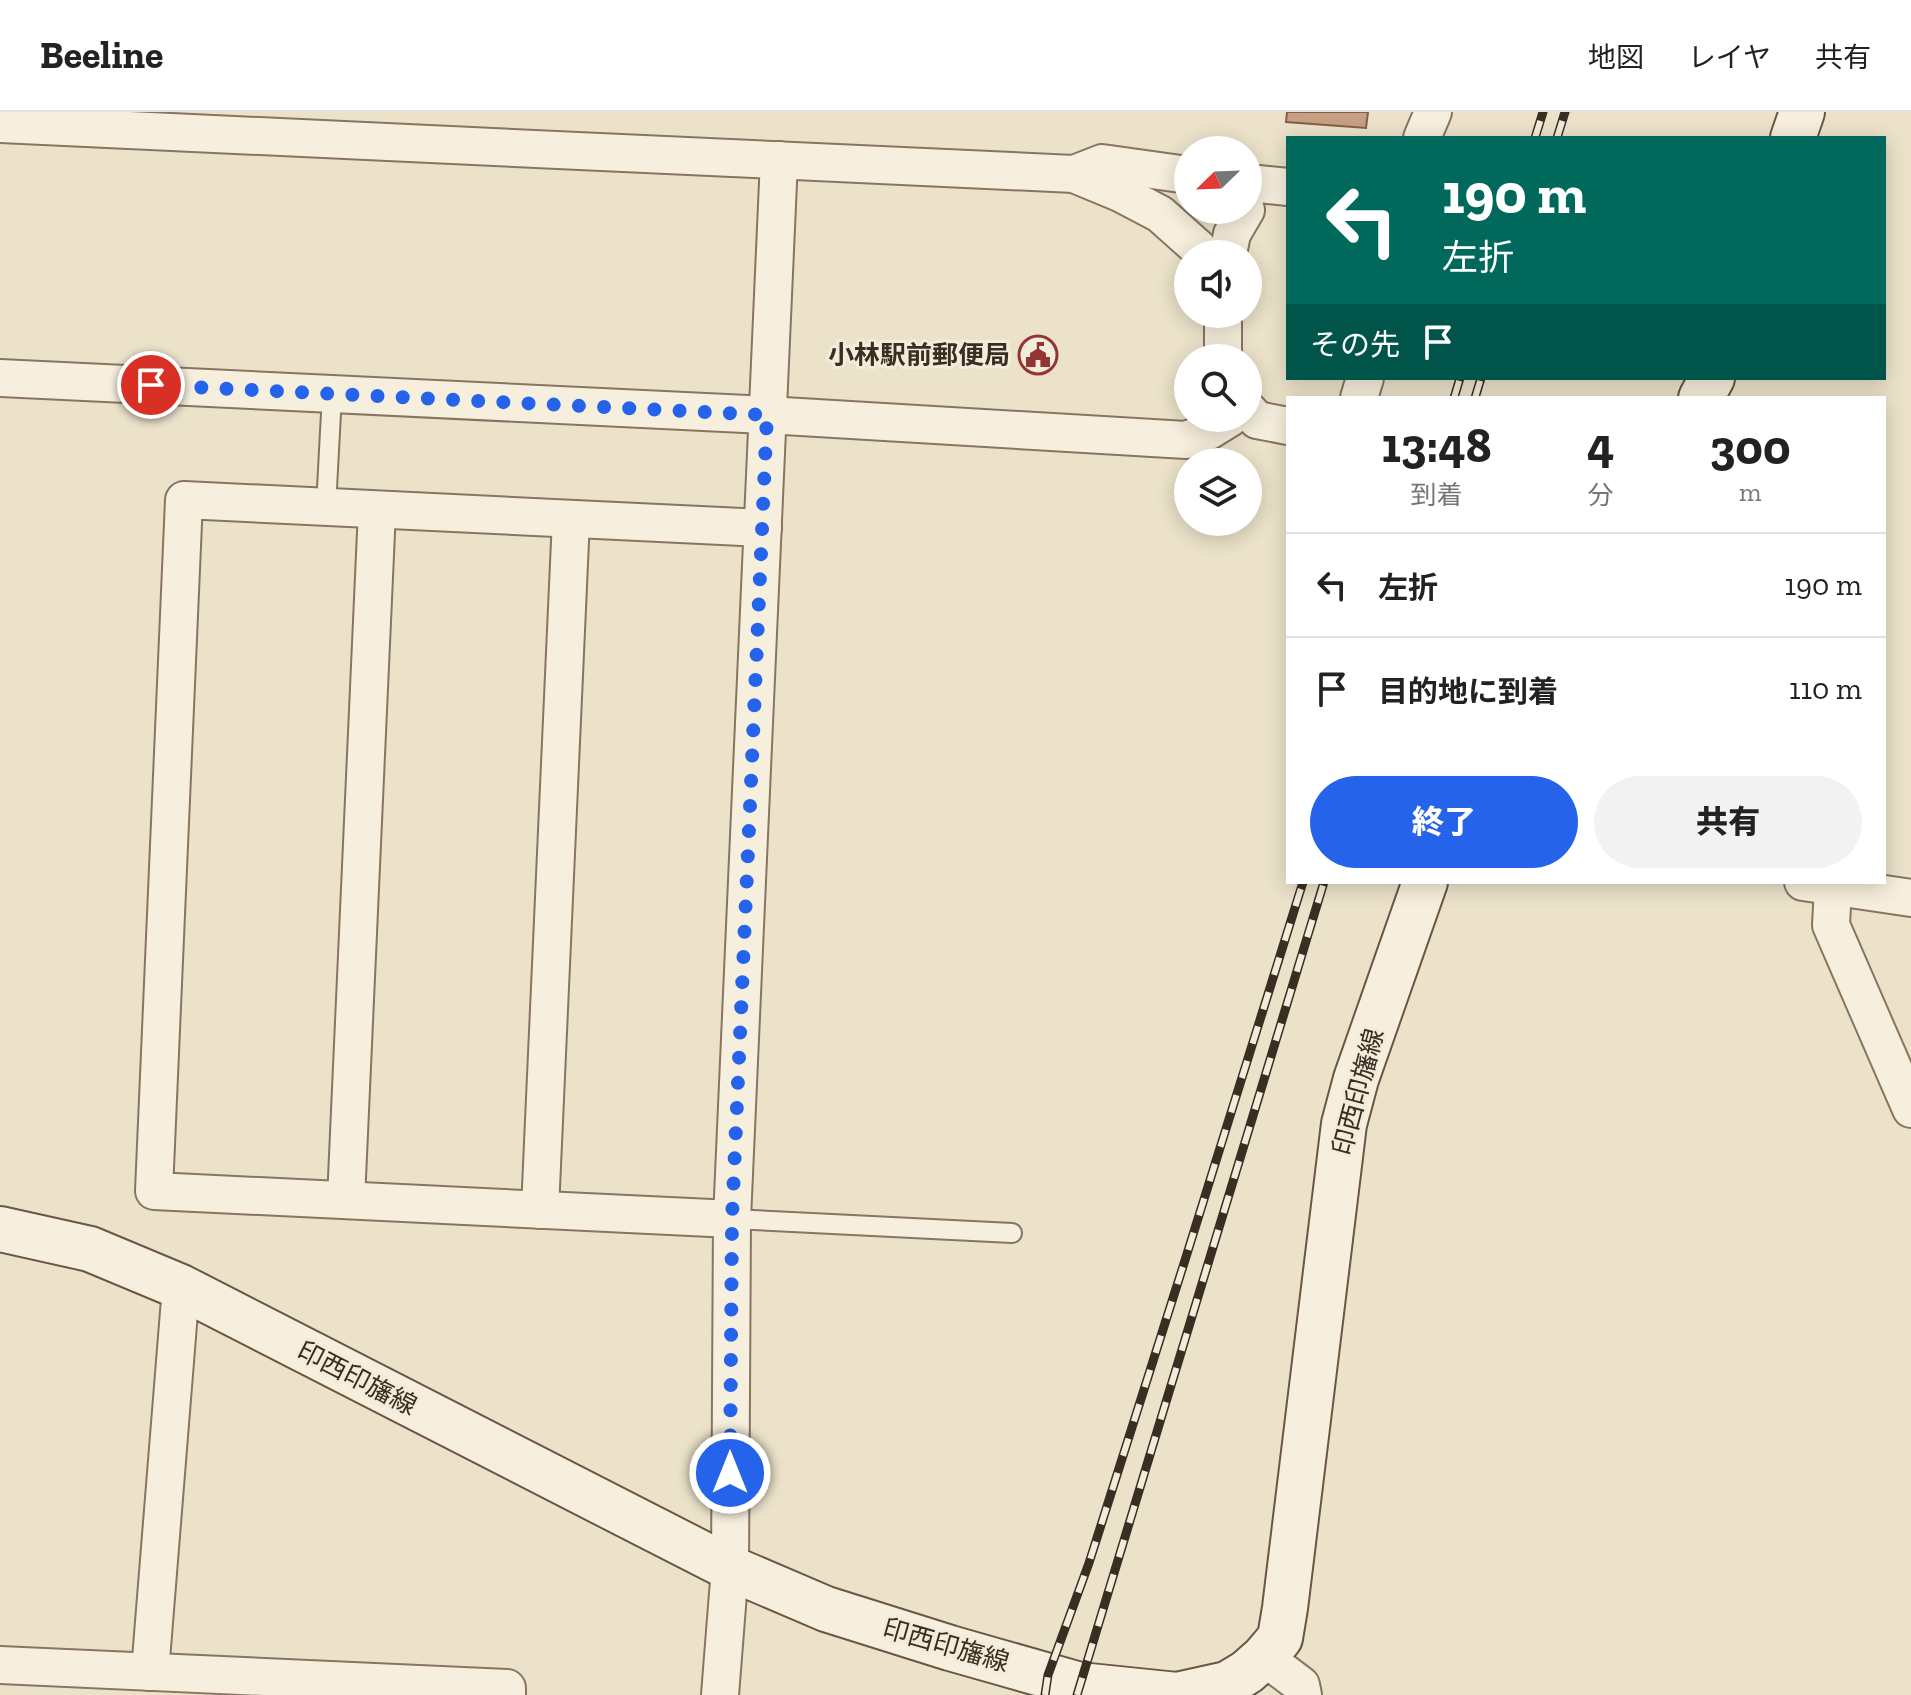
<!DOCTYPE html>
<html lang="ja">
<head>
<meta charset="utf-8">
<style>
  :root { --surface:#fff; --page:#f2f2f2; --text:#222; --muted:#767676; --line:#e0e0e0; --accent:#2563eb }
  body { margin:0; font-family:"Zilla Slab","Noto Sans JP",serif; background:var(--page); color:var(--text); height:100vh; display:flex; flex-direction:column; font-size:30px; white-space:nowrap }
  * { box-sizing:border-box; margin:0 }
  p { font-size:26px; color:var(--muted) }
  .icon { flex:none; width:44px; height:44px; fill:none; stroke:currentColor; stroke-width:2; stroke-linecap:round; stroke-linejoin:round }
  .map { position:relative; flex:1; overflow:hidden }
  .panel { position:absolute; left:1286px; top:284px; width:600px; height:488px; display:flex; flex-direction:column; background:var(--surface); border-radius:0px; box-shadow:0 4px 20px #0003 }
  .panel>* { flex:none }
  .banner { position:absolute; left:1286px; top:24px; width:600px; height:244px; border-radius:0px; box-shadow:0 4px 20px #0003; background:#00695c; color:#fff; overflow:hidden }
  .needle { width:52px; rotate:247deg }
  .fabs { position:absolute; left:1174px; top:24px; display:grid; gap:16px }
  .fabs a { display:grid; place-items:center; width:88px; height:88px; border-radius:50%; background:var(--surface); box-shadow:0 4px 20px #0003; font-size:40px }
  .pin { position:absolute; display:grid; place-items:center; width:68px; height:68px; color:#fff; margin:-34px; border:4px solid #fff; border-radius:50%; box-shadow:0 2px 8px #0007 }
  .me { position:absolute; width:88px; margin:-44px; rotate:0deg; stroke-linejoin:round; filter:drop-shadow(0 0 6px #0008) }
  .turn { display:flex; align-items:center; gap:28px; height:168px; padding:0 24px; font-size:36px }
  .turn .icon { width:104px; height:104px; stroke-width:2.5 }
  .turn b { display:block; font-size:56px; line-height:68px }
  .then { display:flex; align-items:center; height:76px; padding:0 24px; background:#0003; gap:16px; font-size:30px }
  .eta { display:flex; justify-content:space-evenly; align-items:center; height:136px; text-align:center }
  .eta b { font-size:48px; font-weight:800; line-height:56px }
  .button { display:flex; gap:16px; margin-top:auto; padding:16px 24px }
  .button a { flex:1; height:92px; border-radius:48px; background:var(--accent); color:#fff; font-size:32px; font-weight:800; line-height:92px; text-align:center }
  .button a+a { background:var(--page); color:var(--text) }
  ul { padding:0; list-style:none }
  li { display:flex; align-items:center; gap:24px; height:104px; padding:0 24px; border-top:2px solid var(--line) }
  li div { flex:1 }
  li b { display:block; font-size:30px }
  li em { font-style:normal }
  header { display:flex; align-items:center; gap:48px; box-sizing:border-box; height:112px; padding:0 40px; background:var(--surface); border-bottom:2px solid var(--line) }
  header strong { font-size:38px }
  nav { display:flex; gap:44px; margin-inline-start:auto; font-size:28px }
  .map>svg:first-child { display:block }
</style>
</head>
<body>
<header>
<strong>Beeline</strong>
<nav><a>地図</a><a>レイヤ</a><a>共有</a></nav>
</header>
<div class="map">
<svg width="1911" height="1583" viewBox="0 0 1911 1583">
  <rect width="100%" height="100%" fill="#ece2ca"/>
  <polygon fill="#c79f83" stroke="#855f47" stroke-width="2" points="1287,0 1368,0 1366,16 1286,10"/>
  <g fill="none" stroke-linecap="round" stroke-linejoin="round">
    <g stroke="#887560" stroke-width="22">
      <g id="lane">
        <polyline points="326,395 332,282"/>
        <polyline points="732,1107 1012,1121"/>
      </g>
    </g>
    <g stroke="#887560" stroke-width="40">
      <g id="street">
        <polyline points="0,12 1074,62 1120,81 1160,102 1198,136 1202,142"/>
        <polyline points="1422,26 1433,0"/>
        <polyline points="1074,62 1102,51 1188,63"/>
        <polyline points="1248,71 1288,75"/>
        <polyline points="1228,142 1232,122 1246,98"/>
        <polyline points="1223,202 1223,246"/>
        <polyline points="0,266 767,303 1186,328 1209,319 1230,306"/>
        <polyline points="1359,286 1365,266"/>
        <polyline points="1248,298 1257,308 1288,314"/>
        <polyline points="1803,770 1911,786"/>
        <polyline points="1833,775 1831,813 1911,997"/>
        <polyline points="346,1088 377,398"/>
        <polyline points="540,1098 571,407"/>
        <polyline points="732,1107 154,1079 184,388 763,416"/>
        <polyline points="1264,1545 1301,1573 1303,1583"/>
        <polyline points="0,1553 507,1576 507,1583"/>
        <polyline points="150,1560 181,1175"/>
        <polyline points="720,1583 730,1456 732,1107 779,48"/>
      </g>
    </g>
    <g stroke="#6a5643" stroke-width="48">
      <g id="secondary">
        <polyline points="1793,26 1802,0"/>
        <polyline points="1701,286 1712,266"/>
        <polyline points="0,1117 90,1137 181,1175 730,1456 826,1497 950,1536 1080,1573 1177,1583 1227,1572 1247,1560 1264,1545 1280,1526 1285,1496 1344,1012 1356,967 1425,770"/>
      </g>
    </g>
    <use href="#lane" stroke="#f7efdd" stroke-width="18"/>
    <use href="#street" stroke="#f7efdd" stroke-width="36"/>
    <use href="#secondary" stroke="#f7efdd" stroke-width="44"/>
    <g stroke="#3a2d22" stroke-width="9">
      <g id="rail">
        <polyline points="1535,26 1543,0"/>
        <polyline points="1557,26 1565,0"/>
        <polyline points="1454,286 1460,266"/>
        <polyline points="1475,286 1481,266"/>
        <polyline points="1045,1583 1048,1563 1089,1451 1186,1145 1303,770"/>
        <polyline points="1077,1583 1324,770"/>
      </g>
    </g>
    <use href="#rail" stroke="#f4ecda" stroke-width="6" stroke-dasharray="18" stroke-linecap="butt"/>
  </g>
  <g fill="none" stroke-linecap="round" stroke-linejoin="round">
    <polyline stroke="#2563eb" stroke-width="14" stroke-dasharray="0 25.2" points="151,273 767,303 732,1107 730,1361"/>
  </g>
  <defs>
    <g id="civic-ring" transform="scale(2)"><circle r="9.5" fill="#f4ecda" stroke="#933436" stroke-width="1.5"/><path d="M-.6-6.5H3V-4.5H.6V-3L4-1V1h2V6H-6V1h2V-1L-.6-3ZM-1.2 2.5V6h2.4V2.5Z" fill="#933436"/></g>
  </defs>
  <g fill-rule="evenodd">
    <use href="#civic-ring" x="1038" y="243"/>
  </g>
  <g text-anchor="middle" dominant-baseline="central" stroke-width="6" stroke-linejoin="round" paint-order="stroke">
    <g font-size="26" font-weight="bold" fill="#3a2d22" stroke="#f4ecda" text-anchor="end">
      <text x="1010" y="243">小林駅前郵便局</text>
    </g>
    <g font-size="26" fill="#3a2d22" stroke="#f4ecda">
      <text transform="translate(1358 980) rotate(-75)">印西印旛線</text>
      <text transform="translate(357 1266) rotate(27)">印西印旛線</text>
      <text transform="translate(946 1533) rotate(16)">印西印旛線</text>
    </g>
  </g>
</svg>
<div class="fabs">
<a><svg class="needle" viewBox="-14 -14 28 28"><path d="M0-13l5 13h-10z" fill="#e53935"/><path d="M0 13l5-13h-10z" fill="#767676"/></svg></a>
<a><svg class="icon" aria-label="sound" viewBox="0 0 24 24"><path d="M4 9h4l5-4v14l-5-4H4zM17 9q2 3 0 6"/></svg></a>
<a><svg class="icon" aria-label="search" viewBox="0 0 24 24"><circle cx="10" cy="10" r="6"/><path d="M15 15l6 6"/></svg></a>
<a><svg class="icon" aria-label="layers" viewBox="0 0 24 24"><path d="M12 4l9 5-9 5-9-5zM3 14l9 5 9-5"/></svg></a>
</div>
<div class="pin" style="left:151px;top:273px;background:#d93025"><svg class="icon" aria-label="arrive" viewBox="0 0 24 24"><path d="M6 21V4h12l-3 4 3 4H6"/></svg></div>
<svg class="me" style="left:730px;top:1361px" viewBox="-20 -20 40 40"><circle r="17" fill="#2563eb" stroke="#fff" stroke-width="3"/><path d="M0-11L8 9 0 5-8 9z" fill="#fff"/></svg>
<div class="banner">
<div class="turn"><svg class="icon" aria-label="left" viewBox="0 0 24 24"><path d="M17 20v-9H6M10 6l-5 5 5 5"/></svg><div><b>190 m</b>左折</div></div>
<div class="then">その先<svg class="icon" aria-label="arrive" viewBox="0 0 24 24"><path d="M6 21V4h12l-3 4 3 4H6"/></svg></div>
</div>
<section class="panel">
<div class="eta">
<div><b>13:48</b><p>到着</p></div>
<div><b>4</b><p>分</p></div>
<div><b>300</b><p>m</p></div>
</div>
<ul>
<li><svg class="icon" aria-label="left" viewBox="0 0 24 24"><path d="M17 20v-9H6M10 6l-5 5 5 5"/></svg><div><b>左折</b></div><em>190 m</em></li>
<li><svg class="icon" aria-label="arrive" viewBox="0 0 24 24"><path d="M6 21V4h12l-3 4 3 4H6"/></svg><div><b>目的地に到着</b></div><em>110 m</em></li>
</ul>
<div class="button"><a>終了</a><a>共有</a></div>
</section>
</div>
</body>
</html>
